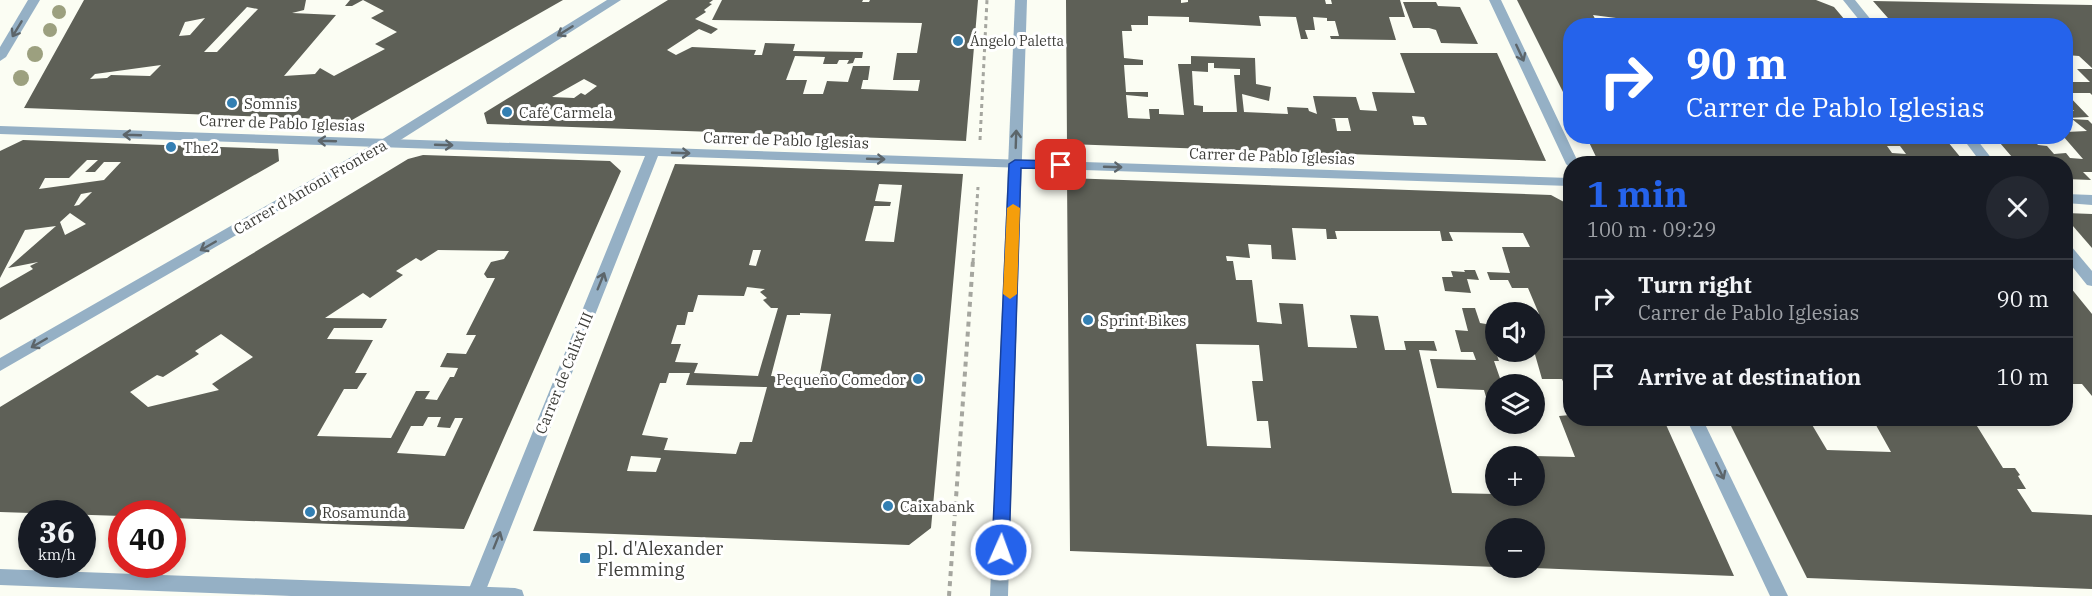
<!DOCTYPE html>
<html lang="en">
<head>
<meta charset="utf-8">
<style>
  :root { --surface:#171b24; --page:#242831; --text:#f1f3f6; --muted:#9ea1a6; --line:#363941; --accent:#2563eb }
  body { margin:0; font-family:"IBM Plex Serif",serif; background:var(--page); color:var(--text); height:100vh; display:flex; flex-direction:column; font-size:22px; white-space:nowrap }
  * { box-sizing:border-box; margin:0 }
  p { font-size:20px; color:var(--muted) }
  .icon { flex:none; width:33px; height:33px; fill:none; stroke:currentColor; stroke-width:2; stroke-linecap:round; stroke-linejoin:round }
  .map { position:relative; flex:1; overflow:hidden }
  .drawer { position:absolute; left:1563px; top:156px; width:510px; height:270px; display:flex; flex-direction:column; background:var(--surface); border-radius:24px; box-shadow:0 3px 9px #0003 }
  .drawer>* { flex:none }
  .hud { position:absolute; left:1563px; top:18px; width:510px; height:126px; border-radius:24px; box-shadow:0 3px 9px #0003; background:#2563eb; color:#fff; overflow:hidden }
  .controls { position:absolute; left:1485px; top:302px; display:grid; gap:12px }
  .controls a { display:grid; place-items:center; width:60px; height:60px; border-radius:50%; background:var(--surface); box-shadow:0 3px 9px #0003; font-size:30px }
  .speed { position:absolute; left:18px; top:500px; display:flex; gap:12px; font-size:30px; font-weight:700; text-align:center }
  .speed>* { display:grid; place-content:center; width:78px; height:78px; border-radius:50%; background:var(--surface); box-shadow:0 3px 9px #0003; line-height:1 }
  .speed small { font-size:15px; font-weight:400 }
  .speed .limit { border:9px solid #d22; background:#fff; color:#111 }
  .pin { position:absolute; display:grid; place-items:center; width:51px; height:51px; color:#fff; margin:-26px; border-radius:12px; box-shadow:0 3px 9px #0006 }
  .me { position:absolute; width:66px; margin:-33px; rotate:2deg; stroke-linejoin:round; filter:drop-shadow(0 0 4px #0008) }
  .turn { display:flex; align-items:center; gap:21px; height:126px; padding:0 24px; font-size:27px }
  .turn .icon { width:78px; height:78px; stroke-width:2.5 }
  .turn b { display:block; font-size:42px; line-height:51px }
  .round { display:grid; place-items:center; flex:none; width:63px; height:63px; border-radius:32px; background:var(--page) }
  .head { display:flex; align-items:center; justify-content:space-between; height:102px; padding:0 24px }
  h1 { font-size:36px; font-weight:700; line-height:45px; color:var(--accent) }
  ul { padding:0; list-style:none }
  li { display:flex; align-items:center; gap:18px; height:78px; padding:0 24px; border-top:2px solid var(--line) }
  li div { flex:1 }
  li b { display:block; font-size:22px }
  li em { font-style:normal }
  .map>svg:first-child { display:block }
</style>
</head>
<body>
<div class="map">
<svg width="2092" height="596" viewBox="0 0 2092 596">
  <rect width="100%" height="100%" fill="#fbfdf3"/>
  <g fill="#5e6057" fill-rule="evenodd">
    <path d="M84,0H306L304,10L292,13L336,15L284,76L315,74L320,68L334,76L385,49L375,44L397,32L371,18L384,11L363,0L352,6H345L350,0H563L352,120L24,108ZM247,7L258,9L217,52H204ZM205,18L190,35L179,36L185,22ZM161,65L150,76L111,75L107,78L90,79L95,74Z"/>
    <path d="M668,0H713L709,3L712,4L704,10L706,12L695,19L718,29L711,34L699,29L667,50L676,55L692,47L756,50L754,55H762L765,43L795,44L793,51L863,52L862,58H855L853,63L847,64L849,60H839L837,64H823L825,57L795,56L786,80H807L803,94H823L827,81L848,82L853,66H870L868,80H863L861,89L918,91L920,80H893L897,53H917L922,23L712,20L722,0H863L862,2H869L870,0H978L966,141L487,124L484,113ZM584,79L597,86L585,95L581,93L574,98L552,97Z"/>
    <path d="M1066,0H1181V3L1188,2V0H1325L1326,4H1332L1331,0H1400L1405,17H1389L1396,40L1331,39L1330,36H1339L1335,21H1327V18L1313,17L1315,30H1305L1308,39H1301L1296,17L1259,16L1261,26L1189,22V17L1148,16V25H1131L1132,31H1122L1124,58L1143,60V65H1124L1126,92H1148V97L1126,95L1128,118L1150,119L1149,109H1159V114L1184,115L1178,64H1191V56L1255,58L1256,84L1271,87L1269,101L1242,94L1244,112L1288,114L1287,107L1308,108L1309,111L1317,114L1313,96L1356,97L1360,110L1377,111L1372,92L1415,93L1400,53H1497L1546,161L1067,144ZM1208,63H1214V68L1240,69V75H1234L1237,112H1203V106L1194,105L1192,71L1208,72ZM1412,116L1424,117L1427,125H1414ZM1331,118H1348L1351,131H1337L1335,119Z"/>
    <polygon points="1517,0 1816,0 1834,7 1850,26 1637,26 1634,21 1617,21 1616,18 1593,15 1599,26 1570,26 1570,106"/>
    <polygon points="1873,1 2092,5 2092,68 2079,56 2066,55 2066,26 2049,26 2045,22 2023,21 2018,21 2023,26 1995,26 1990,20 1965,20 1970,26 1895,26"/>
    <polygon points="1403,2 1436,2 1438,6 1460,7 1478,44 1441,43 1436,30 1429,28 1413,28"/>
    <polygon points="2077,69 2092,69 2092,95 2090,93 2066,93 2089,117 2066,118 2066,111 2074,111 2066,103 2066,82 2090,82"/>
    <polygon points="2072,119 2088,120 2092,124 2092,172 2083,172 2091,180 2066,179 2066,164 2018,164 1994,136 2030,136 2038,145 2047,146 2054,154 2066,153 2070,158 2083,159 2063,136 2066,136 2066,132 2087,131"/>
    <path d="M1586,136H1943L1966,164L1599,163ZM1887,146H1900L1906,154L1892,153Z"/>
    <path d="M23,140L278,149L279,161L0,320V288L33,269L30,266L38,262L8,268L56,226L25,230L0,278V151ZM87,160H98L85,172H95L104,162H121L104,180L39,189L45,178H69ZM92,192L79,205L74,206L81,194ZM70,213L86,224L65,235L60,222Z"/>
    <path d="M423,155L610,161L621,171L464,529L172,518V513H122V516L0,512V407L408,159ZM438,250L509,251L504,259L491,262L484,274L487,278H495L466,335H476L466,354L447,353L440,367L458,368L454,377H450L437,400L425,399L430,391H416L391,438L317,436L344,389H357L367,373H355L373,340L327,339L334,328H382L387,319L325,318L363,293L370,298L403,275L396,271L416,258L421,261ZM221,334L253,357L212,384L219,390L148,407L130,392L157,375L163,377L199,354L195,351ZM428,417H441L437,427L450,428L455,418H463L445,456L397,453L411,426H423Z"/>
    <path d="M675,164L963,174L931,528L909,545L533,531ZM879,184L902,185L894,242L865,241L874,206H890L891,202L875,201ZM753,250H761L756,266L749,265ZM747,287L765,289L760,292L767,298L763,300L771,308H778L758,376L694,373L698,363L675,362L681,344H671L677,325H685L688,312H693L698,295L744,296ZM800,313L831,314L819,378L771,376L787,315H800ZM669,373H690L686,385L767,387L752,442H740L736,454L664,450L668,438L642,435L660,383H666ZM631,456L661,458L656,472L627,471Z"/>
    <path d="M1067,178L1551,195L1564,202L1570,216V398L1562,379H1542L1534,351V315L1539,314L1528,288H1512L1508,280H1490L1487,272L1510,273L1502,247H1530L1523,233L1449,232L1453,241H1442L1440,231H1335L1337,239H1327L1326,229L1292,228L1296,260L1272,259L1271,245L1248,244L1250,258L1226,256L1227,261H1233L1236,280H1252L1257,322L1282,324L1279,303L1303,304L1308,347L1357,348L1350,315L1378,316L1385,350H1406L1404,341H1434L1437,351L1419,350L1452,493L1534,495V456L1575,457L1559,416L1570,415V418H1663L1734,576L1534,568V528H1496V567L1070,551ZM1196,344L1259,345L1263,381H1252L1257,421H1268L1271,448L1207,446Z"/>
    <polygon points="2066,213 2092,214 2092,248 2066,218"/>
    <polygon points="1464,270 1475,270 1479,280 1467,279 1471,293 1445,291 1442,277 1453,277 1451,271 1465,272"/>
    <polygon points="2066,282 2092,314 2092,396 2082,384 2067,384 2066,382"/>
    <polygon points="1462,308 1475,308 1480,323 1486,324 1499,361 1494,361 1502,384 1496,384 1496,414 1491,414 1484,390 1437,388 1430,359 1476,360 1473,352 1461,352 1455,330 1468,331"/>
    <polygon points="1727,418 1808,418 1827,450 1891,452 1872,418 1972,418 2003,468 2015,468 2020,475 2018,476 2026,489 2017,489 2032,512 2092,515 2092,589 1807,578"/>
  </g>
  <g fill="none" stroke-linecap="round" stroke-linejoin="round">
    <g stroke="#a5a69f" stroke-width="3" stroke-dasharray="4 4" stroke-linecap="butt">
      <polyline points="980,140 987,0"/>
      <polyline points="973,262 978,187"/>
    </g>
    <polyline stroke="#a5a69f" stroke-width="4" stroke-dasharray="5 5" stroke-linecap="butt" points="949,596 973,260"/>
    <g fill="#95b0c5" fill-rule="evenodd">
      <polygon points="1489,0 1501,0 1579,164 1570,164 1570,168 1566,164"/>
      <polygon points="1843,0 1855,0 1876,26 1864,26"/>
      <polygon points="0,126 1570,178 1570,186 658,156 484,595 466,596 645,156 0,134"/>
      <polygon points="1961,136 1974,136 1996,164 1982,164"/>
      <polygon points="2066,194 2092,195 2092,205 2066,203"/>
      <polygon points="2066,245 2071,246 2092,271 2092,286 2087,285 2066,259"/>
      <polygon points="1686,418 1702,418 1788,596 1770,596"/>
    </g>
    <g fill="#95b0c5" fill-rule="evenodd">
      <polygon points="28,0 40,0 6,57 0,61 0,47"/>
      <polygon points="607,0 621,0 391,146 0,371 0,358 381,140"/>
      <polygon points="1015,0 1027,0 1008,596 990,596"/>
      <polygon points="0,569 515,588 522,590 524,596 291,596 0,585"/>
    </g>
  </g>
  <g fill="#9ca07f">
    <circle cx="59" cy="12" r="7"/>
    <circle cx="50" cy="30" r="7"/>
    <circle cx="35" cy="54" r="8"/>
    <circle cx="21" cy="78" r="8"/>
  </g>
  <defs><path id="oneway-shaft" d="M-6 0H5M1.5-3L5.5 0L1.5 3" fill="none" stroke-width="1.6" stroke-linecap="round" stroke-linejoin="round" transform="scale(1.5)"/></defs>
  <g stroke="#5c656a">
    <use href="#oneway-shaft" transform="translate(17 29) rotate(121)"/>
    <use href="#oneway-shaft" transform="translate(565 31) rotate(148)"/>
    <use href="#oneway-shaft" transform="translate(1520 53) rotate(65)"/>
    <use href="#oneway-shaft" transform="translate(132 135) rotate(-178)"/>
    <use href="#oneway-shaft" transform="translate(1016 139) rotate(-88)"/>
    <use href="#oneway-shaft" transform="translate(327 141) rotate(-178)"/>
    <use href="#oneway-shaft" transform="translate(444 145) rotate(2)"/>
    <use href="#oneway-shaft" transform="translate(681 153) rotate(2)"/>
    <use href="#oneway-shaft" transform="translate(876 159) rotate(2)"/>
    <use href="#oneway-shaft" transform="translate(1113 167) rotate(2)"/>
    <use href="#oneway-shaft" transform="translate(208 246) rotate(150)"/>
    <use href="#oneway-shaft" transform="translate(601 281) rotate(-68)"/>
    <use href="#oneway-shaft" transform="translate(39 343) rotate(150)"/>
    <use href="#oneway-shaft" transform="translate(1720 471) rotate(64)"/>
    <use href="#oneway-shaft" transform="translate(497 540) rotate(-68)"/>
  </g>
  <polygon fill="#2563eb" stroke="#184099" stroke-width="1.5" points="1015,160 1061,161 1067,165 1061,169 1021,168 1009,550 1006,556 1001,558 995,556 992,550 1009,164"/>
  <polygon fill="#f59e0b" points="1013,204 1020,208 1017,294 1010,299 1003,294 1007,208"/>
  <g fill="#337fb2" stroke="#fff" stroke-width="2">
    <circle cx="958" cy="41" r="6"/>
    <circle cx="232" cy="103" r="6"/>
    <circle cx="507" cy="112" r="6"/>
    <circle cx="171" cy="147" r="6"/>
    <circle cx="1088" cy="320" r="6"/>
    <circle cx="918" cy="379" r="6"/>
    <circle cx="888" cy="506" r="6"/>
    <circle cx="310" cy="512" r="6"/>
    <rect x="579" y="552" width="12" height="12" rx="3"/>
  </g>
  <g text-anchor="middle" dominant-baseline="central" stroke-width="6" stroke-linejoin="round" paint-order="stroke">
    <g font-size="14" fill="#3d3d39" stroke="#fff" text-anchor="start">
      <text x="970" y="41">Ángelo Paletta</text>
    </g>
    <g font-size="15" fill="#3d3d39" stroke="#fff" text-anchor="start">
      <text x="244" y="103">Somnis</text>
      <text x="519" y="112">Café Carmela</text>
      <text x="183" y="147">The2</text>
      <text x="1100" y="320">Sprint Bikes</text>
      <text x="906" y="379" text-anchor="end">Pequeño Comedor</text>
      <text x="900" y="506">Caixabank</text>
      <text x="322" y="512">Rosamunda</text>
    </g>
    <g font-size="15" fill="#3d3d39" stroke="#fff">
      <text transform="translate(282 123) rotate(2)">Carrer de Pablo Iglesias</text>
      <text transform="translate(786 140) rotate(2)">Carrer de Pablo Iglesias</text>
      <text transform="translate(1272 156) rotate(2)">Carrer de Pablo Iglesias</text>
      <text transform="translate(310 187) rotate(-30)">Carrer d'Antoni Frontera</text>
      <text transform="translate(564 373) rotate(-68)">Carrer de Calixt III</text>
    </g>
    <g font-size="18" fill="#3d3d39" stroke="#fff" text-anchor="start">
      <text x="597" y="548">pl. d'Alexander<tspan x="597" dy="21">Flemming</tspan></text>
    </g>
  </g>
</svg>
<div class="controls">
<a><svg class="icon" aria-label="sound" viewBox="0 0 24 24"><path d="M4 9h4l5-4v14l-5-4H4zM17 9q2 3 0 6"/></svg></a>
<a><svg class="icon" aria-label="layers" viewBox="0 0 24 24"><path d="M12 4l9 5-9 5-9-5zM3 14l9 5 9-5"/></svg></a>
<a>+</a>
<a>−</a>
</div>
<div class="speed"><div>36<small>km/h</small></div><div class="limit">40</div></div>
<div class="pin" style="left:1061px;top:165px;background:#d93025"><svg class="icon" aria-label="arrive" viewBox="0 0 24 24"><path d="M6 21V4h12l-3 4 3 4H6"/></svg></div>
<svg class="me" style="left:1001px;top:550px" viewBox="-20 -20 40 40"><circle r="17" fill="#2563eb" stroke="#fff" stroke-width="3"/><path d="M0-11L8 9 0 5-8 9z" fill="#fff"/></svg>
<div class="hud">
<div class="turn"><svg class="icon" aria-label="right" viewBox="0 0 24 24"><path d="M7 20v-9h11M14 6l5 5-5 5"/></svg><div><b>90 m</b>Carrer de Pablo Iglesias</div></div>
</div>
<section class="drawer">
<div class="head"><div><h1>1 min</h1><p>100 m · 09:29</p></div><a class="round"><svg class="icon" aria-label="close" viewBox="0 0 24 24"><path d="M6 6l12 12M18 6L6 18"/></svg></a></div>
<ul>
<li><svg class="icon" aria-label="right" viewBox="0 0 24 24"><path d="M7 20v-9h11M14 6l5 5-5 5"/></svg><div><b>Turn right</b><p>Carrer de Pablo Iglesias</p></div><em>90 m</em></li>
<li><svg class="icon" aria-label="arrive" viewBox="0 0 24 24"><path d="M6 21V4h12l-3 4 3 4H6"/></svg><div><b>Arrive at destination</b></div><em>10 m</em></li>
</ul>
</section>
</div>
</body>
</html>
